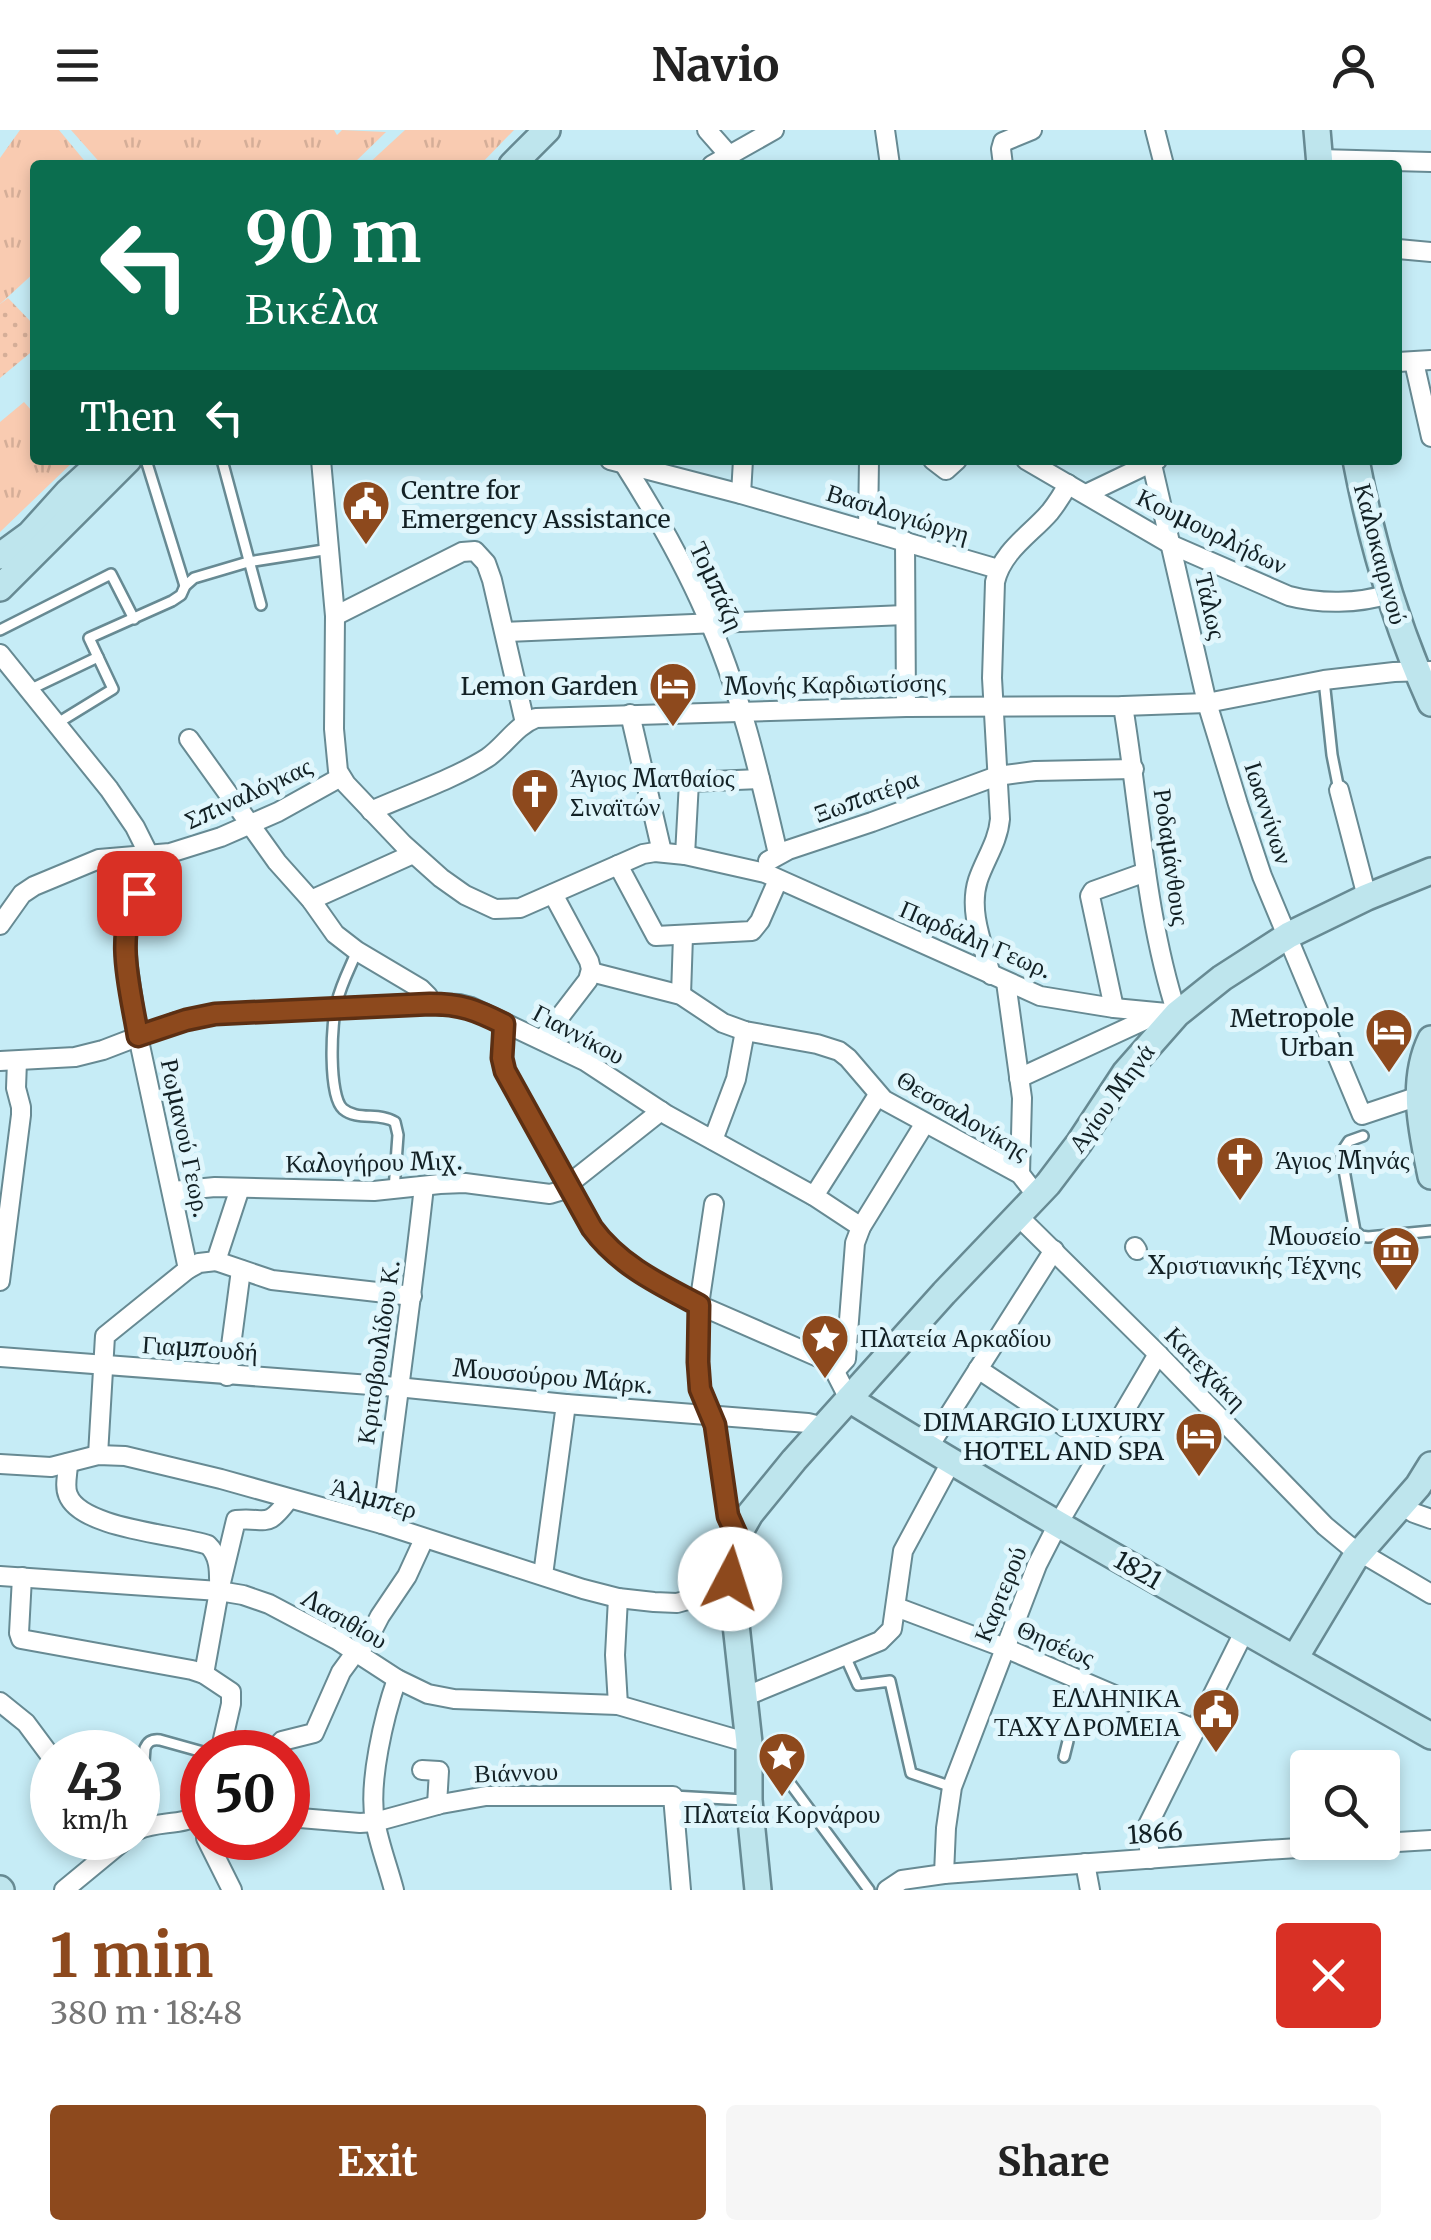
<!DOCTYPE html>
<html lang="en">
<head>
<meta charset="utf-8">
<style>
  :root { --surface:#fff; --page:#f6f6f6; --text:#222; --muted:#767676; --accent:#8d491d }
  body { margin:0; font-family:Merriweather,serif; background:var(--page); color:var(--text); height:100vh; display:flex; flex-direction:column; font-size:38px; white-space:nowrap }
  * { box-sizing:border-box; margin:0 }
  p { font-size:32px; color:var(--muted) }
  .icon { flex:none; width:55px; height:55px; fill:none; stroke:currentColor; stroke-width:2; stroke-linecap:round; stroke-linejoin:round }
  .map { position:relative; height:1760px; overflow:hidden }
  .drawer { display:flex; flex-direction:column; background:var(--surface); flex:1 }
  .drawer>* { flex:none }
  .banner { position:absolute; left:30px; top:30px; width:1372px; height:305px; border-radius:10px; box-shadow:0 5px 15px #0003; background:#0b6e4f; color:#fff; overflow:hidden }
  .tools { position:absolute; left:1290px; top:1620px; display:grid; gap:20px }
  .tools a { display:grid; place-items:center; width:110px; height:110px; border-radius:10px; background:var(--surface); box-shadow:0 5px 15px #0003; font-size:50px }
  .speed { position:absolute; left:30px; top:1600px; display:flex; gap:20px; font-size:50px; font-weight:700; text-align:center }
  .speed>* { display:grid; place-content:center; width:130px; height:130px; border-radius:50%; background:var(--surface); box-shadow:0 5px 15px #0003; line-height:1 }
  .speed small { font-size:25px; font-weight:400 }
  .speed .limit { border:15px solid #d22; background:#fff; color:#111 }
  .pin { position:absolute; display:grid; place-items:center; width:85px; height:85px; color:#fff; margin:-42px; border-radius:20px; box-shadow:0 5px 15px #0006 }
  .me { position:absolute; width:110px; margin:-55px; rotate:5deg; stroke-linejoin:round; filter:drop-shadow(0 0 8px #0008) }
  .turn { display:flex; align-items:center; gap:35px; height:210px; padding:0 50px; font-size:45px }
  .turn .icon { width:130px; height:130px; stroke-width:2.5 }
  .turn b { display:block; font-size:70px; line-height:85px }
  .then { display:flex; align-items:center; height:95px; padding:0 50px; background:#0003; gap:20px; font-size:38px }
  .round { display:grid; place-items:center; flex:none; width:105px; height:105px; border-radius:10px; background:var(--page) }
  .headline { display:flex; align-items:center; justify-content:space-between; height:170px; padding:0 50px }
  h1 { font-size:60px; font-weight:700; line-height:75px; color:var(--accent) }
  .action { display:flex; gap:20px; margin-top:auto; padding:20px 50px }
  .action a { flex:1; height:115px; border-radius:10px; background:var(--accent); color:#fff; font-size:40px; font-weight:700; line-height:115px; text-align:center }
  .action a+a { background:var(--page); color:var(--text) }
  header { display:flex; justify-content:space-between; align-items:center; height:130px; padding:0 50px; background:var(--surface); font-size:45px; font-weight:700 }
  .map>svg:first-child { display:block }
</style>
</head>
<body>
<header><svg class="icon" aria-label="menu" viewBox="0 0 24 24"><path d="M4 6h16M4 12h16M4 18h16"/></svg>Navio<svg class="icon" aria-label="person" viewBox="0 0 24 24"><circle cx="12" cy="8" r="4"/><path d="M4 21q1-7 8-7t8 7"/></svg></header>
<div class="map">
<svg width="1431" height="1760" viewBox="0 0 1431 1760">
  <defs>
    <pattern id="grass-tufts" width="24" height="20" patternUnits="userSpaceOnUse" patternTransform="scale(2.5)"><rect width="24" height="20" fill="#f9cbb1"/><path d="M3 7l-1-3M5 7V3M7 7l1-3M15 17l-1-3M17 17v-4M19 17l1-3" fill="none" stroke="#d5ae98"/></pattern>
    <pattern id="park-dots" width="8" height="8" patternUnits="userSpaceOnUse" patternTransform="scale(2.5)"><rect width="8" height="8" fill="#f9cbb1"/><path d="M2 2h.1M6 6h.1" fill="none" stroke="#d5ae98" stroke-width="1.8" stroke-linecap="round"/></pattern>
  </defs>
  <rect width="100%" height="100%" fill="#c6ecf6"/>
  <g fill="url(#grass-tufts)">
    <polygon points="20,0 59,0 88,35 35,35 35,142 0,174 0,28"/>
    <polygon points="71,0 334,0 337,5 342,0 386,2 352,35 102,35"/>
    <polygon points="405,0 514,0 480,35 367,35"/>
    <polygon points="24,272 33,282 35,281 35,330 75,330 0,402 0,292"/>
  </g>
  <polygon fill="url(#park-dots)" points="8,168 35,196 35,219 0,248 0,174"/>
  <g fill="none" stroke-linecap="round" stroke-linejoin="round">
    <g stroke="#678a93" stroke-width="14">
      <g id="lane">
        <polyline points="146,330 185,456"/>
        <polyline points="222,330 261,475"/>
        <polyline points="0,500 111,444 134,489"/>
        <polyline points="1324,550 1332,625 1339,660"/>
        <polyline points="29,560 98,527"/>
        <polyline points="56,594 113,559 89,508 172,471 181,465 185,456 194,448 248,432 330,419"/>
        <path d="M357,821C350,838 341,854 337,872C331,891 328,966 343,979C357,991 380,982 395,992L398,1005L394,1060"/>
        <polyline points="1363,1006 1349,1011 1341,1023 1355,1101 1361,1106 1368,1107 1431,1101"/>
        <polyline points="845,1526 858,1555 890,1551 911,1643 952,1657"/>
        <polyline points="752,1626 781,1641 869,1760"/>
        <polyline points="1064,1627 1068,1611"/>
        <polyline points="673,1666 745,1670"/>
        <path d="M139,1699L145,1618C148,1611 152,1609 160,1610L203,1622"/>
      </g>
    </g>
    <g stroke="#678a93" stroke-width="22">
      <g id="street">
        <polyline points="707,0 729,25"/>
        <polyline points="885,0 890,35"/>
        <polyline points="1155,0 1164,35"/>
        <polyline points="1319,29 1431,32"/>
        <polyline points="712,35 774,0"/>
        <polyline points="1003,35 1001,19 1003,12 1032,0"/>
        <polyline points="1398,119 1431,122"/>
        <polyline points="1398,232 1431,230"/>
        <polyline points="1414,232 1431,307"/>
        <path d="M321,330L335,486L334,599L338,641L346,654L403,714L441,748L465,765L495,779L520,778L643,724L655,722L685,725L765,743L1040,866L1114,878L1177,884C1145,785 1140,678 1123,576"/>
        <polyline points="610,330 741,364 998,439"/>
        <polyline points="933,330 946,340 957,330"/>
        <path d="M1026,330L1172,415L1289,466C1319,474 1359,474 1388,464"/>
        <polyline points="1151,330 1207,573 1238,674 1262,746 1362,985 1419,966"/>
        <path d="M624,334C652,378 684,434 705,482C740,559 759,642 778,724"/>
        <polyline points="741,364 743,330"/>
        <polyline points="1086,364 1157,330"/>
        <polyline points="868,400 869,330"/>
        <polyline points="905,411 906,577"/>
        <polyline points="335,486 462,422 475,421 486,433 492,450 525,593"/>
        <polyline points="505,502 905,485"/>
        <polyline points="0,524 109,659 135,697 149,725 150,737 146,751 128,784 126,813 128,837 138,906 188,1139"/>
        <polyline points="630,584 662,722"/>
        <polyline points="189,609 277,732 311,770 335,804 357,821 421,859 428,866 430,873"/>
        <polyline points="1339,660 1367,767"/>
        <path d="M371,681C407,665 454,649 487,628C505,616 515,596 536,588L906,577L1123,576L1207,573L1324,550L1394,542L1431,541"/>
        <polyline points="685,725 689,652 760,649"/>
        <polyline points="768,731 788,720 872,692 997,646 1035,641 1134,639"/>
        <polyline points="618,735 656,806 752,801 760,791 778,750"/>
        <polyline points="311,770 413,724"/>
        <polyline points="0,795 22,764 34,756 99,729 170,723 221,707 278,682 341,647"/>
        <polyline points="591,842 681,865 723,893 745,901 817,914 839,921 848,928 884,970 1020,1044 1037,1066"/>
        <path d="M991,845C983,815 968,781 978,750C985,729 998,712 1000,689L992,548L995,452C1002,421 1031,404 1050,382C1057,373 1063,364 1068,354"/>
        <polyline points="1006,852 1022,968 1020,1044"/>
        <polyline points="681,865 683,806"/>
        <polyline points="1114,878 1090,766 1093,761 1146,742"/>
        <path d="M504,894L502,928L505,941L592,1098C619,1135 660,1154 699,1175L698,1232L700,1259L715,1295L728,1386L737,1406"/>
        <polyline points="542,910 588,850 591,839 589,831 553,764"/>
        <polyline points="0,931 75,927 103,920 176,892 215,884 430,873 459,874 471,877 585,931 667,985 814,1066 861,1097"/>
        <polyline points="1019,948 1160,883"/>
        <polyline points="713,1010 736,949 745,901"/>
        <polyline points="173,1061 215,1057 374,1061 440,1054 465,1053 550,1064 560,1061 661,981"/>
        <polyline points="814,1066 878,965"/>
        <polyline points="714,1074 699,1175 825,1230 831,1234 849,1269"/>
        <polyline points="1018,1086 1158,1224 1325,1396 1348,1415 1431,1464"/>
        <polyline points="1135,1117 1137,1120"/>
        <polyline points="216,1131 272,1150 412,1166"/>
        <polyline points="0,1151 21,985 21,977 16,958 17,931"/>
        <polyline points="0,1227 397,1257 566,1274 808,1293 824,1297"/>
        <polyline points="978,1239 1100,1320"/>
        <polyline points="835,1241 846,1229 855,1113 861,1097 925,993"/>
        <polyline points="227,1246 241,1140"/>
        <polyline points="928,1318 1054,1120"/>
        <polyline points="98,1325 105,1206 188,1139 199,1133 216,1131 240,1058"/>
        <path d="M68,1333C68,1343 64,1356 68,1365C81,1399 176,1404 208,1415C221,1427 219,1445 219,1461L243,1465L269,1474L337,1510L397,1549L428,1564L454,1569L618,1575L749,1613"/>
        <polyline points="0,1334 51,1337 98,1325 125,1326 221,1349 382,1394 583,1459 618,1468 654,1472 677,1473 731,1458"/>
        <polyline points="1401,1374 1414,1383 1431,1389"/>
        <path d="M382,1394C395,1281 412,1169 424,1056"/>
        <polyline points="543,1445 566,1274"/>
        <polyline points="0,1446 219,1461"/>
        <polyline points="22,1447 19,1503 21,1509 192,1540 204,1544 231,1562 231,1574 220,1622"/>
        <polyline points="896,1477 1005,1518 1194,1599"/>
        <path d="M204,1544L219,1461L236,1390C268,1387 266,1400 289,1369"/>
        <polyline points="744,1567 880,1511 892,1499 903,1421 951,1332"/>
        <polyline points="0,1572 26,1593 52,1628"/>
        <polyline points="618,1575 615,1525 618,1468"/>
        <polyline points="273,1622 282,1611 314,1603 341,1542 352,1527 366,1513 380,1486 407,1446 424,1409"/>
        <polyline points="422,1640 439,1641 437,1675"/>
        <polyline points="288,1687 360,1693 375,1692 441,1674 486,1666 673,1666 681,1760"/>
        <path d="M138,1700C158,1690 185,1697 202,1682"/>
        <polyline points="206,1708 232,1760"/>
        <polyline points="1150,1729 1147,1697 1245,1500"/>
        <polyline points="1085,1733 1090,1760"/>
        <polyline points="944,1744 946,1698 952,1657 1037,1435 1058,1394 1158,1224"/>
        <polyline points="64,1760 127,1708"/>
        <path d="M394,1760C388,1737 379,1714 375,1691C368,1653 384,1586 397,1549"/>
        <polyline points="887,1760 902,1750 944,1744 1265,1720 1431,1710"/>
      </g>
    </g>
    <g stroke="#678a93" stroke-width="30">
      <g id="secondary">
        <polyline points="1317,0 1320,35"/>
        <polyline points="512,35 547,0"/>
        <path d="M1356,330C1372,414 1396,495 1431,573"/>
        <polyline points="0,426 30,404 68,362 103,330"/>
        <polyline points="0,458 128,330"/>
        <path d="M1431,909C1410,952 1422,1002 1431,1046"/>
        <path d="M849,1269C1039,1387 1236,1495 1431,1606"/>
        <polyline points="1295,1528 1355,1428 1418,1356 1431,1335"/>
        <polyline points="0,1759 1,1760"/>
        <polyline points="758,1760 749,1670 749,1613 731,1449 734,1412 750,1384 794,1330 944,1163 1048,1054 1079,1013 1125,943 1177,884 1222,848 1289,805 1367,767 1431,741"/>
      </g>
    </g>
    <use href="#lane" stroke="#fff" stroke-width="9"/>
    <use href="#street" stroke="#fff" stroke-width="18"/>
    <use href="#secondary" stroke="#bee5ed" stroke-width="25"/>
  </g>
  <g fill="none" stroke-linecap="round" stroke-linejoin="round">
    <g stroke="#5c2f13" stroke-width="25">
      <path id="route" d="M139,763C113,803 131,862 138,906L186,890L215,884L430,874C461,874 476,880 504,894L502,928L505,941L592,1098C619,1135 659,1154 699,1175L698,1232L700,1259L715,1295L728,1386L737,1406L733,1418L730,1449"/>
    </g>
    <use href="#route" stroke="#8d491d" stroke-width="18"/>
  </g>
  <defs>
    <g id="civic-pin" transform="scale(2.5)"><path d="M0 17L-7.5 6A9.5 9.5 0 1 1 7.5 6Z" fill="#8d491d" stroke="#e0f6fc"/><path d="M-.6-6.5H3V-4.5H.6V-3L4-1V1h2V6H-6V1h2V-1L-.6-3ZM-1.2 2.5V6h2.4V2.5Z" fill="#fff"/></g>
    <g id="hotel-pin" transform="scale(2.5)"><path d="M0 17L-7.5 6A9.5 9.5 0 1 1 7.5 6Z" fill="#8d491d" stroke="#e0f6fc"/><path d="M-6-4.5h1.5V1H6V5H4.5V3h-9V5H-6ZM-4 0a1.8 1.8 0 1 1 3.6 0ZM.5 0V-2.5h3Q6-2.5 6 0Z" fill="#fff"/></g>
    <g id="church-pin" transform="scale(2.5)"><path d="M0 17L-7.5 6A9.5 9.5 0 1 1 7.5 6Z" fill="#8d491d" stroke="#e0f6fc"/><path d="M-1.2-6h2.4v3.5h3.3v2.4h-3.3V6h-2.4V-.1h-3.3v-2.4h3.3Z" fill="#fff"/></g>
    <g id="museum-pin" transform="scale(2.5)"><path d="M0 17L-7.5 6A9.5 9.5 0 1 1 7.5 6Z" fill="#8d491d" stroke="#e0f6fc"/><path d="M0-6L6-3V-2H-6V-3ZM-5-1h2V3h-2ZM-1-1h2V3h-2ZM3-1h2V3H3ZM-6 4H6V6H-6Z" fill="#fff"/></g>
    <g id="sight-pin" transform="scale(2.5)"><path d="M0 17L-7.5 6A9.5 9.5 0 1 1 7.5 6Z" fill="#8d491d" stroke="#e0f6fc"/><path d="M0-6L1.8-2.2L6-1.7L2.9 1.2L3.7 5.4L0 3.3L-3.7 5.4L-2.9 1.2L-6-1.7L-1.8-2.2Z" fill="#fff"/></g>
  </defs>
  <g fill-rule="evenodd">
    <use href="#civic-pin" x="366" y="374"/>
    <use href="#hotel-pin" x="673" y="556"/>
    <use href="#church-pin" x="535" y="662"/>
    <use href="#hotel-pin" x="1389" y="902"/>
    <use href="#church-pin" x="1240" y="1030"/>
    <use href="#museum-pin" x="1396" y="1120"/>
    <use href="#sight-pin" x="825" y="1208"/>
    <use href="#hotel-pin" x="1199" y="1306"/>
    <use href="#civic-pin" x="1216" y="1582"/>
    <use href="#sight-pin" x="782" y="1626"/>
  </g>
  <g text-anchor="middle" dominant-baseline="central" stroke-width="10" stroke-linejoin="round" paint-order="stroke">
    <g font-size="25" fill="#132125" stroke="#e0f6fc" text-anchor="end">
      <text x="401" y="360" text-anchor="start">Centre for<tspan x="401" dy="29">Emergency Assistance</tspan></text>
      <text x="638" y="556">Lemon Garden</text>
      <text x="570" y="648" text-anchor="start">Άγιος Ματθαίος<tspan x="570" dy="29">Σιναϊτών</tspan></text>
      <text x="1354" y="888">Metropole<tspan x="1354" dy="29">Urban</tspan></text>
      <text x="1275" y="1030" text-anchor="start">Άγιος Μηνάς</text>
      <text x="1361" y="1106">Μουσείο<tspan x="1361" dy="29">Χριστιανικής Τέχνης</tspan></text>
      <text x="860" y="1208" text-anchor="start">Πλατεία Αρκαδίου</text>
      <text x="1164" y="1292">DIMARGIO LUXURY<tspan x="1164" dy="29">HOTEL AND SPA</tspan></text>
      <text x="1181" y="1568">ΕΛΛΗΝΙΚΑ<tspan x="1181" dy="29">ΤΑΧΥΔΡΟΜΕΙΑ</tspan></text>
      <text x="782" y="1684" text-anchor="middle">Πλατεία Κορνάρου</text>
    </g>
    <g font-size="25" fill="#132125" stroke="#e0f6fc">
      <text transform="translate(898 383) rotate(17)">Βασιλογιώργη</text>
      <text transform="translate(1212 401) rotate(26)">Κουμουρλήδων</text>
      <text transform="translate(1381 424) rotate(75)">Καλοκαιρινού</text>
      <text transform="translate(717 456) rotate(65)">Τομπάζη</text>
      <text transform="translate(1211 476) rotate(77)">Τάλως</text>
      <text transform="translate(835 554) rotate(-1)">Μονής Καρδιωτίσσης</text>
      <text transform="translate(248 663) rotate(-25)">Σπιναλόγκας</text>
      <text transform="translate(866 666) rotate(-20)">Ξωπατέρα</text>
      <text transform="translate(1269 683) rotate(72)">Ιωαννίνων</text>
      <text transform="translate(1172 727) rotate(82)">Ροδαμάνθους</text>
      <text transform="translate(976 809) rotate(23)">Παρδάλη Γεωρ.</text>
      <text transform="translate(579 904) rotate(28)">Γιαννίκου</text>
      <text transform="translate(1111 968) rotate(-54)">Αγίου Μηνά</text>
      <text transform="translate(963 985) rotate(31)">Θεσσαλονίκης</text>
      <text transform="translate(186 1008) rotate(78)">Ρωμανού Γεωρ.</text>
      <text transform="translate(374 1032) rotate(-1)">Καλογήρου Μιχ.</text>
      <text transform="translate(200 1218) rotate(4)">Γιαμπουδή</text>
      <text transform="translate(378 1222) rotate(-82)">Κριτοβουλίδου Κ.</text>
      <text transform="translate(1206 1238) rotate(46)">Κατεχάκη</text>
      <text transform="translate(553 1246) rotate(5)">Μουσούρου Μάρκ.</text>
      <text transform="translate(374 1368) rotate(16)">Άλμπερ</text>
      <text transform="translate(1138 1440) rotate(30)">1821</text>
      <text transform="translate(1000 1464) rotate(-68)">Καρτερού</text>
      <text transform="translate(345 1489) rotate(30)">Λασιθίου</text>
      <text transform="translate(1056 1513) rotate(23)">Θησέως</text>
      <text transform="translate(516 1642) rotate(-2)">Βιάννου</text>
      <text transform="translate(1155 1703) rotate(-4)">1866</text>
    </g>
  </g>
</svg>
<div class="tools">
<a><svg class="icon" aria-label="search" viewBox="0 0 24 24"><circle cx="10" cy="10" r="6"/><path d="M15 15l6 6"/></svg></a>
</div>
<div class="speed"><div>43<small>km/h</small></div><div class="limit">50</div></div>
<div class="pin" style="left:139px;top:763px;background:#d93025"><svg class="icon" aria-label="arrive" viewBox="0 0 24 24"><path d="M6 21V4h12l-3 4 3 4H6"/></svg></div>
<svg class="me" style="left:730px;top:1449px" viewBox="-20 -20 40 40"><circle r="19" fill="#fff"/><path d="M0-13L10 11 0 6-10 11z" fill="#8d491d"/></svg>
<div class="banner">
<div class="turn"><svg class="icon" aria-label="left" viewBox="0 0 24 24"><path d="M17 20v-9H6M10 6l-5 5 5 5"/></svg><div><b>90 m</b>Βικέλα</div></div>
<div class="then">Then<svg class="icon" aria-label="left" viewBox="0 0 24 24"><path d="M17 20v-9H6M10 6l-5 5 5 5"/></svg></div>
</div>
</div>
<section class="drawer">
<div class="headline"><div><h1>1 min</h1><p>380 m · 18:48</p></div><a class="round" style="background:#d93025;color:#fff"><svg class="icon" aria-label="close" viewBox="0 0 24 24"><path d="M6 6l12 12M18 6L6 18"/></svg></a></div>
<div class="action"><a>Exit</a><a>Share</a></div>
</section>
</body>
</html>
